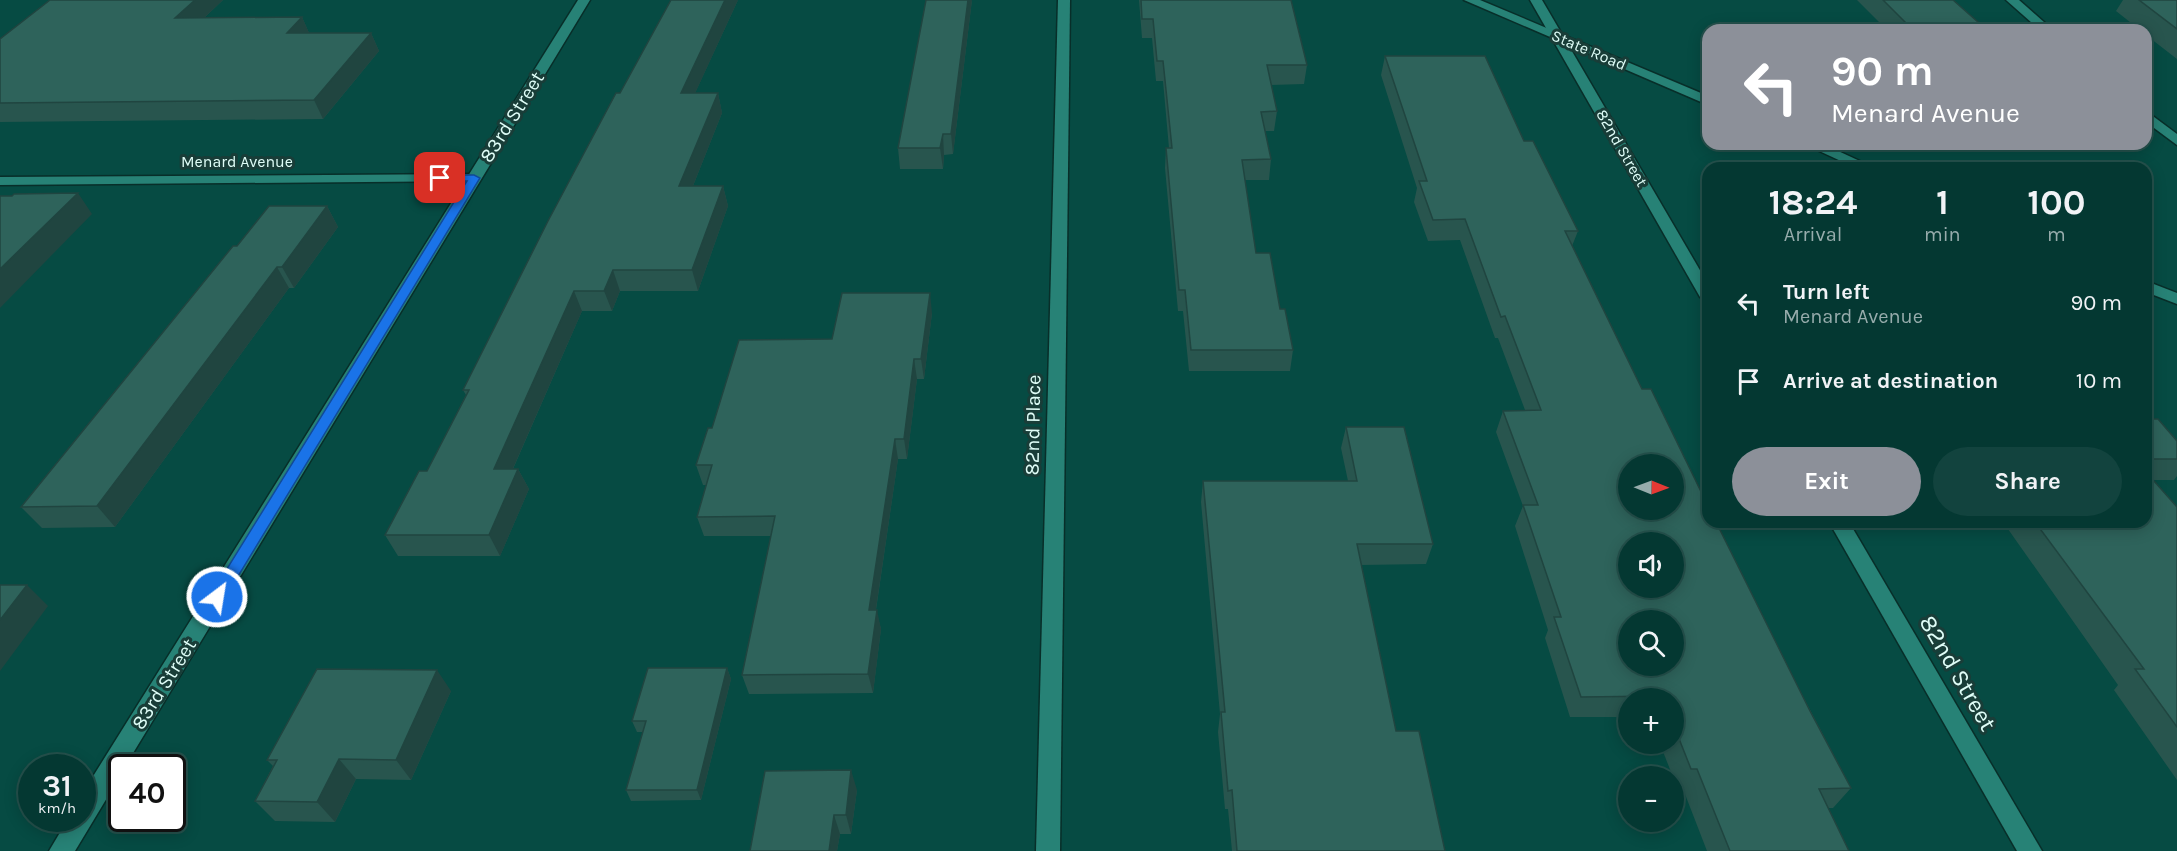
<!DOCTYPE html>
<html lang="en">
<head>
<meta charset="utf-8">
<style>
  :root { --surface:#043832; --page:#12433e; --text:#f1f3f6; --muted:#97acac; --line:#25524d; --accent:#8c9099 }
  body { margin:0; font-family:Karla,sans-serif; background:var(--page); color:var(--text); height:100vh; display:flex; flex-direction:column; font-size:22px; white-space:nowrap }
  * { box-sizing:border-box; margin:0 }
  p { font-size:20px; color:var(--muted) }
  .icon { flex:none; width:33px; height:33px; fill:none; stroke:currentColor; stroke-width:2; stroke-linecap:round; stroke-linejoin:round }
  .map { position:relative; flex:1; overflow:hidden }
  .side { position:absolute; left:1702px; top:162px; width:450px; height:366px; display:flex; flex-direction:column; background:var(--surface); border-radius:18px; box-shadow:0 3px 15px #0003,0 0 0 2px var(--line) }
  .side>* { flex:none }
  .banner { position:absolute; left:1702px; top:24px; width:450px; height:126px; border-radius:18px; box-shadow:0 3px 15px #0003,0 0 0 2px var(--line); background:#8c9099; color:#fff; overflow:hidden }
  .needle { width:39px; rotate:91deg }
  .tools { position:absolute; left:1618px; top:454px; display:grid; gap:12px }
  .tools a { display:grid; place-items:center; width:66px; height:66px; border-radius:50%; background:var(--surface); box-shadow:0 3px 15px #0003,0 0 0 2px var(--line); font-size:30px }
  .speed { position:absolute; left:18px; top:754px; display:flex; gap:12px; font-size:30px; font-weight:700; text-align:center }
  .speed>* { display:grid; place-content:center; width:78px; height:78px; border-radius:50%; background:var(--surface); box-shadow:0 3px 15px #0003,0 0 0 2px var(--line); line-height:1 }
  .speed small { font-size:15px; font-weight:400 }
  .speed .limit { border:3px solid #111; border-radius:9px; background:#fff; color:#111 }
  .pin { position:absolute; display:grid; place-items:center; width:51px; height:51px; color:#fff; margin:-26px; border-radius:12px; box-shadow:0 3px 9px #0006 }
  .me { position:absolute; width:66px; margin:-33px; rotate:31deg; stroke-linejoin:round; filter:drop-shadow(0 0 4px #0008) }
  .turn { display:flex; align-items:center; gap:21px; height:126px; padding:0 30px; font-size:27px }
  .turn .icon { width:78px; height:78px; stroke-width:2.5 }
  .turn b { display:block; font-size:42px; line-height:51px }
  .eta { display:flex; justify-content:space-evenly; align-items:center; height:102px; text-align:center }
  .eta b { font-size:36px; font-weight:700; line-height:42px }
  .action { display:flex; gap:12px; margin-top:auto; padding:12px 30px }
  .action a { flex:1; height:69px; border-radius:36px; background:var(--accent); color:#fff; font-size:24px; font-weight:700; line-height:69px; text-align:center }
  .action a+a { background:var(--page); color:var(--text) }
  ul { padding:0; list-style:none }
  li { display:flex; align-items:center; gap:18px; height:78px; padding:0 30px }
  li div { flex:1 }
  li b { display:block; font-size:22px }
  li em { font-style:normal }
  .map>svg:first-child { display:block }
</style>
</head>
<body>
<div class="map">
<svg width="2177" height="851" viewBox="0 0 2177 851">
  <rect width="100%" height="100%" fill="#064b43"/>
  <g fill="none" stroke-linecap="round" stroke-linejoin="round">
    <g stroke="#082e29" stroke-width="3">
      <g id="minor">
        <polygon points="1058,0 1070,0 1060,851 1036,851"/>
        <polygon points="1530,0 1542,0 1708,284 1708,302 1700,297"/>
        <polygon points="2006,0 2019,0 2053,30 2040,30"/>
        <polygon points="2146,111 2177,134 2177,145 2146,122"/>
        <polygon points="474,174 481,178 479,181 0,185 0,177"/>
        <polygon points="1829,522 1849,522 2042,851 2017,851"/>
      </g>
    </g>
    <g stroke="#082e29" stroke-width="3">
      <g id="tertiary">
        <polygon points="578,0 590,0 124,768 122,768 122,773 75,851 49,851 68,819 82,819 82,794"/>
        <polygon points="1464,0 1480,0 1708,96 1708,105"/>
        <polygon points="1804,144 1823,144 1875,168 1856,168"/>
        <polygon points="2146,281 2177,293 2177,304 2146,292"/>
      </g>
    </g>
    <use href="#minor" fill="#278276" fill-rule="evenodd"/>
    <use href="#tertiary" fill="#278276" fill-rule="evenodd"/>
  </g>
  <g fill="#28554e">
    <polygon points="50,0 223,0 204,18 302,17 309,33 371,33 379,51 323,119 0,122 0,39"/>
    <polygon points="738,0 695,93 718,93 722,113 693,186 723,186 728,206 698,291 620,291 612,311 582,311 513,469 518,469 529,489 500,556 398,556 385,535 427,471 466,395 463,390 620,93"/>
    <polygon points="972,0 953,154 944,155 943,169 900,169 898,148"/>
    <polygon points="1139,0 1291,0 1307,65 1304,84 1271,85 1277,111 1274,131 1265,131 1271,159 1269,180 1245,180 1256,253 1280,309 1293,350 1290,371 1189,371 1183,311 1178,311 1165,168 1166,148 1169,148 1163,81 1156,81 1152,38 1142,38"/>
    <polygon points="1857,0 1953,0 1987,30 1887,30"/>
    <polygon points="2123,0 2177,0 2177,59 2146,35 2146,30 2140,30 2116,11"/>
    <polygon points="1385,56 1524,141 1578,231 1572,246 1642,389 1851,788 1833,808 1828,808 1849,851 1707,851 1683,789 1678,789 1674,780 1674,777 1673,777 1660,744 1674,744 1674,699 1629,699 1629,717 1570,717 1545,638 1548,630 1515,526 1523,506 1496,432 1503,411 1525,410 1498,338 1495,338 1460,240 1428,241 1414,202 1417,188 1381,75"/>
    <polygon points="327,206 338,227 294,288 289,288 115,527 42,528 21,507 237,246"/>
    <polygon points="932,313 924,379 917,379 907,459 898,459 876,610 881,629 873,693 749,694 742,675 771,536 704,536 697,517 706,485 703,485 696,465 712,428 832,339"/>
    <polygon points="2146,419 2177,441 2177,476 2174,480 2153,480 2177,507 2177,780 2114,690 2118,685 2003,522 2146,522"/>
    <polygon points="1346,427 1433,544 1426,564 1361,565 1396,731 1445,851 1232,851 1228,809 1225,809 1218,732 1220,714 1201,502 1203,481 1348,481 1341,448"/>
    <polygon points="727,668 731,679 701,800 631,801 626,790 643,732 637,732 632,721"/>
    <polygon points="451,691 411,780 356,779 335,822 275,821 255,801 273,766 267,760"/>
    <polygon points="857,790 851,834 840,834 837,851 750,851"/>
  </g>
  <g fill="#204540">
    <polygon points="195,0 223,0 185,36 175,18"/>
    <polygon points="725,0 738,0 686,113 681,93"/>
    <polygon points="968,0 972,0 953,154 951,134"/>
    <polygon points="302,17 310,35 287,33"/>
    <polygon points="371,33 379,51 323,119 314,100"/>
    <polygon points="718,93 722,113 685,206 679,186"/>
    <polygon points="943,134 944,155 943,169 940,148"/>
    <polygon points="723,186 728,206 698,291 692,270"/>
    <polygon points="78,193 92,214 0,308 0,269"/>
    <polygon points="327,206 338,227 294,288 282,267"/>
    <polygon points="277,267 289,288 115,527 97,506"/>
    <polygon points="613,270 620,291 612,311 604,291"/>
    <polygon points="574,291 582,311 504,489 494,469"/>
    <polygon points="930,293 932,313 924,379 921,359"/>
    <polygon points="914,359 917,379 907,459 904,439"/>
    <polygon points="895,439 898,459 873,629 869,610"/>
    <polygon points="518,469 529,489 500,556 489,535"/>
    <polygon points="27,585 48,606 0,671 0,620"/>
    <polygon points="877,610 881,629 873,693 868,674"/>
    <polygon points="727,668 731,679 701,800 697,790"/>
    <polygon points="437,670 451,691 411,780 396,760"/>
    <polygon points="339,759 356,779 335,822 317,802"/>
    <polygon points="851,770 857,790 851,834 846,815"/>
    <polygon points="834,815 840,834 837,851 829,851"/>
  </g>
  <g fill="#2e635b" stroke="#204540" stroke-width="1.5" fill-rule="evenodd">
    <polygon points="50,0 195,0 175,18 302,17 287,33 371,33 314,100 0,103 0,39"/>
    <polygon points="671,0 725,0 681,93 718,93 679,186 723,186 692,270 613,270 604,291 574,291 494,469 518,469 489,535 385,535 419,471 427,471 469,390 463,390 548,221 616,93 620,93"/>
    <polygon points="926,0 968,0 951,134 943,134 940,148 898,148"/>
    <polygon points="1141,0 1291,0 1307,65 1267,65 1277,111 1261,112 1271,159 1242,160 1256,253 1270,253 1280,309 1285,309 1293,350 1191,350 1185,290 1179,290 1166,148 1172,148 1163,61 1157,61 1153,19 1142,19"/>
    <polygon points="1883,0 1953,0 1987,30 1913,30"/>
    <polygon points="2139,0 2177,0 2177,29"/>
    <path d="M1385,56H1485L1524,141H1533L1578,231H1565L1642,389H1651L1708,506V522H1716L1810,711L1851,788L1819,789L1849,851H1730L1697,769H1691L1674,726V699H1663L1662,696L1581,697L1554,617H1561L1523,505H1538L1503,411L1541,410L1505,316L1501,317L1465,219L1433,220L1419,181H1427ZM1629,465H1674V510H1629ZM1629,543H1674V588H1629ZM1629,621H1674V666H1629Z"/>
    <polygon points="78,193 0,269 0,196 12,196 14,194"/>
    <polygon points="269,206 327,206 282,267 277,267 97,506 21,507 233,246 237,246"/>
    <polygon points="842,293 930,293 921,359 914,359 904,439 895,439 869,610 877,610 868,674 742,675 775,516 697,517 712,465 696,465 708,428 712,428 739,340 832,339"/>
    <polygon points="2146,419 2158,419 2177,441 2177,459 2146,459"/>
    <polygon points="1346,427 1404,427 1433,544 1357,544 1396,731 1419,731 1445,851 1237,851 1232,790 1228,791 1221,712 1225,712 1203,481 1357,481"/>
    <polygon points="2146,472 2177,507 2177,727 2135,669 2144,669 2035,522 2146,522"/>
    <polygon points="0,585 27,585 0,620"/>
    <polygon points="648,668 727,668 697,790 626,790 646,721 632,721"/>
    <polygon points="317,669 437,670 396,760 339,759 317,802 255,801 277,760 267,760"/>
    <polygon points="851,770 846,815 834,815 829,851 750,851 765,771"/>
  </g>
  <polygon fill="#1a73e8" stroke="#114b97" stroke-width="1.5" points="440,175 474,175 480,178 223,601 212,601 209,597 212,593 467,181 436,181 434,178"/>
  <g text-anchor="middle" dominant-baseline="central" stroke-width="6" stroke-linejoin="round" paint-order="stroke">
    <g font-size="16" fill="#dffdf7" stroke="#193d38">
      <text transform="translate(1589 50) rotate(23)">State Road</text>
      <text transform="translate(1622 148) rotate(60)">82nd Street</text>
      <text x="237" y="161">Menard Avenue</text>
    </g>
    <g font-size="20" fill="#dffdf7" stroke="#193d38">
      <text transform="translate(512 117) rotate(-58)">83rd Street</text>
      <text transform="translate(1033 425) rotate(-89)">82nd Place</text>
      <text transform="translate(164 684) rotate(-58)">83rd Street</text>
    </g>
    <g font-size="24" fill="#dffdf7" stroke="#193d38">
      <text transform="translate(1958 673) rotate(60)">82nd Street</text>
    </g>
  </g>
</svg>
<div class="tools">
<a><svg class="needle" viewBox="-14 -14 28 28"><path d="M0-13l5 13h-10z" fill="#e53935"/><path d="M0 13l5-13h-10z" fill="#97acac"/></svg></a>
<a><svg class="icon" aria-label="sound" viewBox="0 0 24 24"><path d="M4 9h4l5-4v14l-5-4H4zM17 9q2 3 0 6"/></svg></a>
<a><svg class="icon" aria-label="search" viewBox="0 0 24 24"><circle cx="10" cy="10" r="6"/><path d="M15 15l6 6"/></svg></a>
<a>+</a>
<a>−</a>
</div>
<div class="speed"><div>31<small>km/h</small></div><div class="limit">40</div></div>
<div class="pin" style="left:440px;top:178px;background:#d93025"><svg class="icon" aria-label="arrive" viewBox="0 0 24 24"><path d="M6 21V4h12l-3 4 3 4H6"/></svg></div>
<svg class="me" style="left:217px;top:597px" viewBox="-20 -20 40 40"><circle r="17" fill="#1a73e8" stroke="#fff" stroke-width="3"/><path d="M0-11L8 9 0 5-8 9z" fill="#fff"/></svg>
<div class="banner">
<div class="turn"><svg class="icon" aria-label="left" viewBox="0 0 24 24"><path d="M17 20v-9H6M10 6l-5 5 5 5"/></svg><div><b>90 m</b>Menard Avenue</div></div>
</div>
<section class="side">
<div class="eta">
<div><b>18:24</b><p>Arrival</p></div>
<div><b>1</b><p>min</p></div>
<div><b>100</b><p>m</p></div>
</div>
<ul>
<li><svg class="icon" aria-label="left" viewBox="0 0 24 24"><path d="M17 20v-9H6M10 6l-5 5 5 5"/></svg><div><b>Turn left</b><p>Menard Avenue</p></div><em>90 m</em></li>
<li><svg class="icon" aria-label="arrive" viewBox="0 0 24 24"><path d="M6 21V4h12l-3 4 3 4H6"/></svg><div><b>Arrive at destination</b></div><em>10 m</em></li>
</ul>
<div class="action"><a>Exit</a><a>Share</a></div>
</section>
</div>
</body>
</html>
